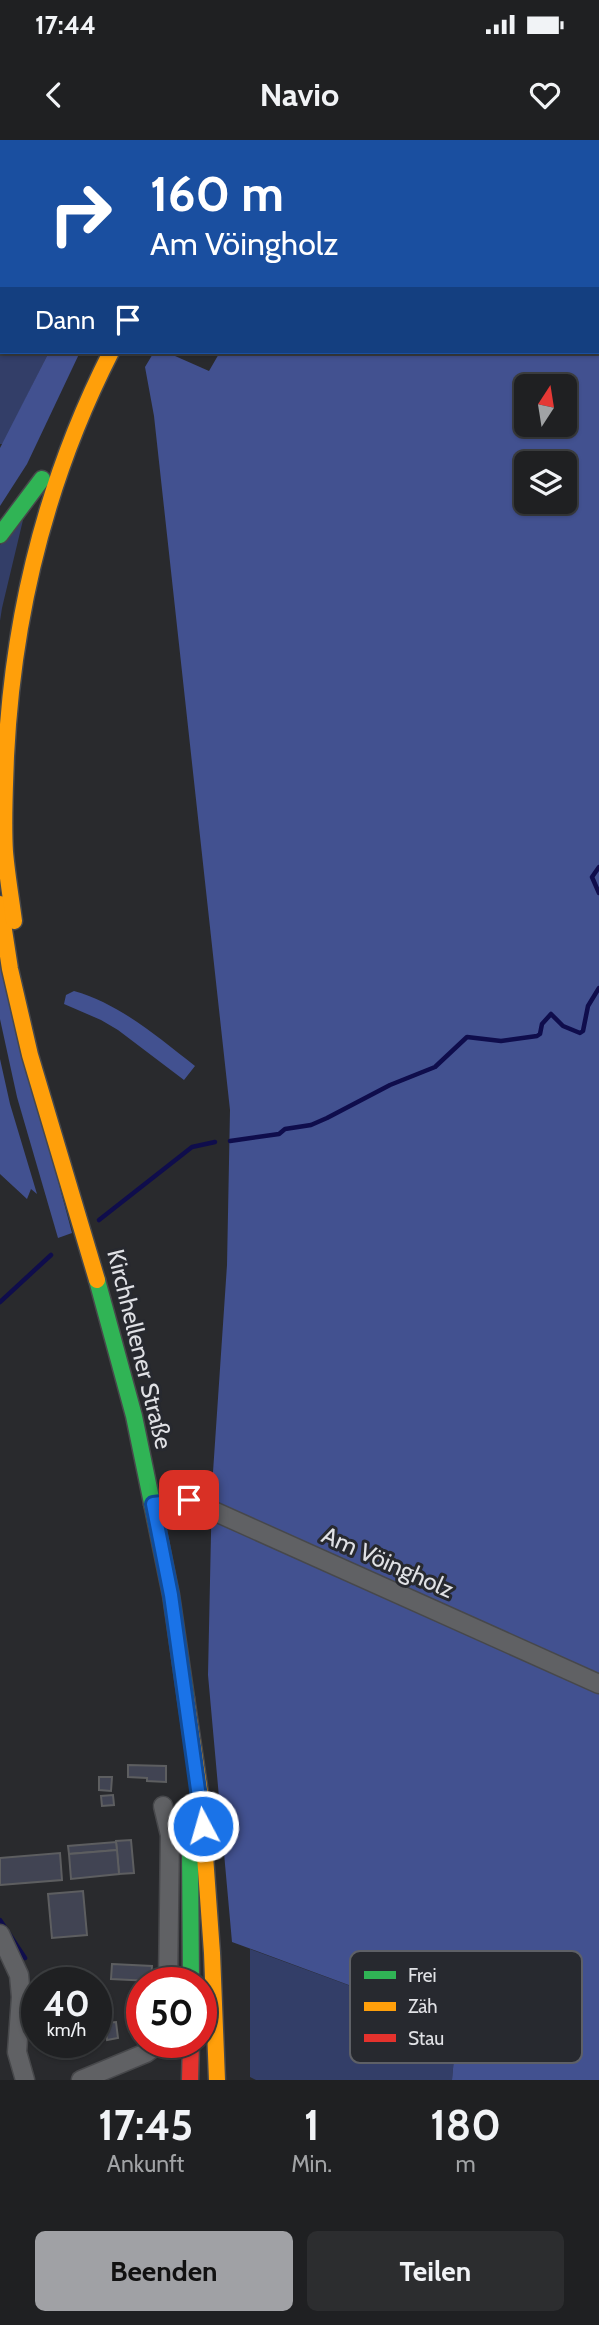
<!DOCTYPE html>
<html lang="de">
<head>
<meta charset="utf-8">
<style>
  :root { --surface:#1f2022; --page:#2c2d2f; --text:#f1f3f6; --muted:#a1a3a5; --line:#3c3e40; --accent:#a0a1a5 }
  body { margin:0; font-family:Cabin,sans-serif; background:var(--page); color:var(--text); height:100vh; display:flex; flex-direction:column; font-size:26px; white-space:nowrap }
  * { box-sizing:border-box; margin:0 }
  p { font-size:23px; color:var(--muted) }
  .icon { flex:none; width:38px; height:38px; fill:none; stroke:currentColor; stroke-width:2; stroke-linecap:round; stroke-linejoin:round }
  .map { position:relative; height:1940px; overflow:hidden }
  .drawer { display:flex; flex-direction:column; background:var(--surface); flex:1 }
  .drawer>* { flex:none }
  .banner { position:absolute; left:0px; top:0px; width:600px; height:214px; box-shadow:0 2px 5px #0004,0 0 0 2px var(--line); background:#1a4fa0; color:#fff; overflow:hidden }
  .needle { width:46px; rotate:12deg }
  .buttons { position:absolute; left:514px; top:234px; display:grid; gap:14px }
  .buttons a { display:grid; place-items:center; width:63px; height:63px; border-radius:10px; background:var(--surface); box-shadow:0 2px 5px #0004,0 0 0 2px var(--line); font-size:35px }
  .speed { position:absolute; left:21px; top:1827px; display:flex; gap:14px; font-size:35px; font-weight:700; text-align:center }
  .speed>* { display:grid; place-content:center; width:91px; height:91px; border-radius:50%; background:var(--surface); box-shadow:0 2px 5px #0004,0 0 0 2px var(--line); line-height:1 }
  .speed small { font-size:18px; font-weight:400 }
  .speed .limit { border:10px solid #d22; background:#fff; color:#111 }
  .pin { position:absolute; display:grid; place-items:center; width:60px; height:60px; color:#fff; margin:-30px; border-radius:14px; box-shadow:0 4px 10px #0006 }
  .me { position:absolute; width:77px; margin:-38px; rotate:354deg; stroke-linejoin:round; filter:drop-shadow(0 0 5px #0008) }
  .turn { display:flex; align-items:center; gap:24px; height:147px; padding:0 35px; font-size:32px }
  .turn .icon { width:91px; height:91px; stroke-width:2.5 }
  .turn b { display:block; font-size:49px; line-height:60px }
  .then { display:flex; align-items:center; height:66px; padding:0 35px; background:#0003; gap:14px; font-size:26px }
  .eta { display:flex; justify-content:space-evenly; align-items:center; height:119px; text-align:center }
  .eta b { font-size:42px; font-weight:700; line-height:49px }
  .button { display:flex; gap:14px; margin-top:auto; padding:14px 35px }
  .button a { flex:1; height:80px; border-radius:10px; background:var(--accent); color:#111; font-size:28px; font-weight:700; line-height:80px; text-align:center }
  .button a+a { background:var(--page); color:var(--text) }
  .status { display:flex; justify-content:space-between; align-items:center; height:49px; padding:0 35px; background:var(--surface); direction:ltr }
  .status svg { height:19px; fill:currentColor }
  header { display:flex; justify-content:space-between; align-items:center; height:91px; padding:0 35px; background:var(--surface); font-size:32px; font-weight:700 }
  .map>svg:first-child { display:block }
</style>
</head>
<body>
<div class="status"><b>17:44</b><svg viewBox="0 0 49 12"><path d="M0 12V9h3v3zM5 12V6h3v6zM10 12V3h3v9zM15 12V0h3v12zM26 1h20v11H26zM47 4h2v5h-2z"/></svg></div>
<header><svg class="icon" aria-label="back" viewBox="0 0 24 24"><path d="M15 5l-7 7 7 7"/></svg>Navio<svg class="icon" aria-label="heart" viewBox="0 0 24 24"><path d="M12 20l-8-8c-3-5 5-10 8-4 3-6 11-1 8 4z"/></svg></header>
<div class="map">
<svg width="599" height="1940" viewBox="0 0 599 1940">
  <rect width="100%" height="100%" fill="#292a2d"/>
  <g fill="#333e68">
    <polygon points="62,0 208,0 61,2"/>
    <polygon points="0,108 2,212 49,212 3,304 0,304"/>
    <polygon points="23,380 2,468 0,481 0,405"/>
    <polygon points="250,1809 457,1885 452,1940 256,1940 250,1937"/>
  </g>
  <g fill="#425190" fill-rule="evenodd">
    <polygon points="0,0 62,0 2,2 2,109"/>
    <path d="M413,0H599V1940H452L457,1885L232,1802L208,1535L212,1347L227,1125L230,970L154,276L145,227L154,212H166L209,231L220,212H598V2ZM527,247H565V285H527ZM527,324H565V362H527Z"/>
    <polygon points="49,212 80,212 27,324 0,366 0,308"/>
    <polygon points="0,822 72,1093 58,1098 17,957 0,879"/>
    <path d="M74,851C120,864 158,897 195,926L184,940L118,890L101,880L64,864L66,855Z"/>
    <polygon points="0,919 10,964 37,1054 31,1049 27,1059 0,1034"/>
  </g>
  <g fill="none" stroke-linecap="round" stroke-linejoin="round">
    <g stroke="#0f0d4c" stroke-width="4.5">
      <polyline points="549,0 550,2"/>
      <polyline points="598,29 599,28"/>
      <polyline points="599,727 592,737 599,753"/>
      <polyline points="230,1001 279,994 285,989 311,985 327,978 390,945 435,927 467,897 501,901 537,896 540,894 542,884 551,874 563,886 580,893 583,891 588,866 599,848"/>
      <polyline points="99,1080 192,1007 215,1002"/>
      <polyline points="0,1162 51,1115"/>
      <polyline points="0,1780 25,1818"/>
    </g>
  </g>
  <g fill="#414453" stroke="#5d5e60" stroke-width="2">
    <polygon points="128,1625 166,1626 166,1642 147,1641 147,1638 128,1637"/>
    <polygon points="99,1637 112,1637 111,1651 99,1650"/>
    <polygon points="113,1655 114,1665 102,1666 101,1656"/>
    <polygon points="131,1700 134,1733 119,1734 116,1701"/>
    <polygon points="116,1702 117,1710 69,1714 68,1706"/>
    <polygon points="117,1710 119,1734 71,1739 69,1714"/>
    <polygon points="60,1713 62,1740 0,1745 0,1718"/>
    <polygon points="83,1751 87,1795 52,1798 48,1754"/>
    <polygon points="112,1824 152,1826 151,1841 111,1839"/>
    <polygon points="116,1882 118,1898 107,1900 105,1883"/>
  </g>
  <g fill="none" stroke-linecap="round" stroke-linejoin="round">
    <g stroke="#47484b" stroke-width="21">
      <g id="street">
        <polyline points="153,1364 189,1360 599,1544"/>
        <polyline points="163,1666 170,1695 168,1843"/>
        <polyline points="0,1794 19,1835 21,1857 17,1912 25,1940"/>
        <polyline points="81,1940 146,1913 161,1902"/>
      </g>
    </g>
    <g stroke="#47484b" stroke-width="19">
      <g id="fast">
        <polyline points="228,2 229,0"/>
        <polyline points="0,395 42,339"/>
        <polyline points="97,1140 134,1276 171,1455 186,1558"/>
        <polyline points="190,1710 191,1843"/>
      </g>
    </g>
    <g stroke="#47484b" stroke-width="19">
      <g id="slow">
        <polyline points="0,764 10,829 30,915 97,1140"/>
        <path d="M14,781C11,758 7,735 5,712C3,680 5,648 6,616C13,475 47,338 111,212"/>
        <polyline points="186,1558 201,1660 212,1813 217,1940"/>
      </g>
    </g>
    <g stroke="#47484b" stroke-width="19">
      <polyline id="jam" points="190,1940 191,1902"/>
    </g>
    <use href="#street" stroke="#606164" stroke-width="18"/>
    <use href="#fast" stroke="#30b455" stroke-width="16"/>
    <use href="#slow" stroke="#ff9f0a" stroke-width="16"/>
    <use href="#jam" stroke="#e5322d" stroke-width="16"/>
  </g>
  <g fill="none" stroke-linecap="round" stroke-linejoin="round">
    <g stroke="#114b97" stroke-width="18">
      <polyline id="route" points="189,1360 153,1364 171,1455 203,1686"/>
    </g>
    <use href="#route" stroke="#1a73e8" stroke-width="12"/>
  </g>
  <g text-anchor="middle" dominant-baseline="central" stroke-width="6" stroke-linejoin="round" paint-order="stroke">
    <g font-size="24" fill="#e0e1e5" stroke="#27292f">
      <text transform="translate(140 1209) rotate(76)">Kirchhellener Straße</text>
      <text transform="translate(388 1422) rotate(24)">Am Vöingholz</text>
    </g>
  </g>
  <rect x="350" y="1811" width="232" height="112" rx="10" fill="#27292f" stroke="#5e6066" stroke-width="2"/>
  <rect x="364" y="1831" width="32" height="8" fill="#30b455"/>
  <rect x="364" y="1862" width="32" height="9" fill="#ff9f0a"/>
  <rect x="364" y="1894" width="32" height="8" fill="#e5322d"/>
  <g font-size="19" fill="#e0e1e5">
    <text x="408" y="1842">Frei</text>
    <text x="408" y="1873">Zäh</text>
    <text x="408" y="1905">Stau</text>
  </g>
</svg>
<div class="buttons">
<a><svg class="needle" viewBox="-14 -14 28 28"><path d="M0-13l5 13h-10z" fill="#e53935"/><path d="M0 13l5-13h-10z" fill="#a1a3a5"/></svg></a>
<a><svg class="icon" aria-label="layers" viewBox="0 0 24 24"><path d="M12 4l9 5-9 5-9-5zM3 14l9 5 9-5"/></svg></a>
</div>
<div class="speed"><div>40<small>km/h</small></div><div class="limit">50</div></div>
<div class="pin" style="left:189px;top:1360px;background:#d93025"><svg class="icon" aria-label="arrive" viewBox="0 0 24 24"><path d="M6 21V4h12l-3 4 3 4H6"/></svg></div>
<svg class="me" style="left:203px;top:1686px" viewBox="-20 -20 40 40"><circle r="17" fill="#1a73e8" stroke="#fff" stroke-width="3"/><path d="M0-11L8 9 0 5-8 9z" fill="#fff"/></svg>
<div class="banner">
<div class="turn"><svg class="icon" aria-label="right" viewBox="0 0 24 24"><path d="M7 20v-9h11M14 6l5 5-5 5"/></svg><div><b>160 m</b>Am Vöingholz</div></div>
<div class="then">Dann<svg class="icon" aria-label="arrive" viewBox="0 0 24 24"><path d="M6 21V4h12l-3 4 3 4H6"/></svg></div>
</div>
</div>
<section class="drawer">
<div class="eta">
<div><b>17:45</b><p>Ankunft</p></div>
<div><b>1</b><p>Min.</p></div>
<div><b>180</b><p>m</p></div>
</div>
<div class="button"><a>Beenden</a><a>Teilen</a></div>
</section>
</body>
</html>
